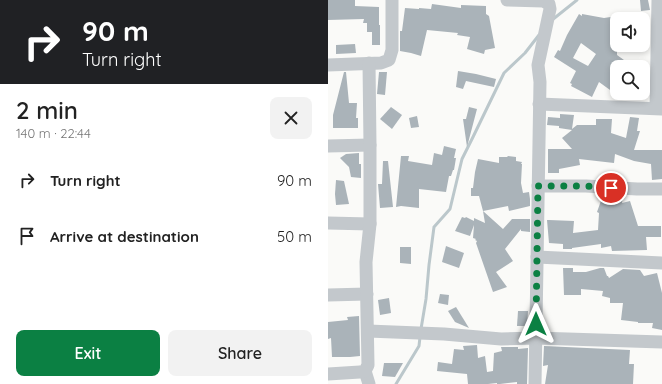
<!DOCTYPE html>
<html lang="en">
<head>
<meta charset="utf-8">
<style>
  :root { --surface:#fff; --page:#f2f2f2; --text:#222; --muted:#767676; --accent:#0b8043 }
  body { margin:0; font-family:Quicksand,sans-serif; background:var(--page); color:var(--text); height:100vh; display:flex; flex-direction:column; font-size:15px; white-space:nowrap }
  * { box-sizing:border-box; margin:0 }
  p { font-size:13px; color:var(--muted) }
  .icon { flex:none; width:22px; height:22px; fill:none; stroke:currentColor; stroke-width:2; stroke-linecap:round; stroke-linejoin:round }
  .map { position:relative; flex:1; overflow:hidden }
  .panel { display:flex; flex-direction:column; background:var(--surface); width:328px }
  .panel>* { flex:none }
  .hud { background:#202124; color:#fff; overflow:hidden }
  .tools { position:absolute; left:282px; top:12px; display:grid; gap:8px }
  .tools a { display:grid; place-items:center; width:40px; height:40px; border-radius:8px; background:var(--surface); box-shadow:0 2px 6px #0003; font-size:20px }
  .pin { position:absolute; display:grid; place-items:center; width:34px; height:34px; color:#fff; margin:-17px; border:2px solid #fff; border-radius:50%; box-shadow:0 1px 4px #0007 }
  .me { position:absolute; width:44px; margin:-22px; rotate:0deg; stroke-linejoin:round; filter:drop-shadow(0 0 3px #0008) }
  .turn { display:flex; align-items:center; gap:14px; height:84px; padding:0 16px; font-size:18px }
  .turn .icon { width:52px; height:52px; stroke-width:2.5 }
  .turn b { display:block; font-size:28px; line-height:34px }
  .round { display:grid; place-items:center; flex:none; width:42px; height:42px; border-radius:8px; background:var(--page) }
  .head { display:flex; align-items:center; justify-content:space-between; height:68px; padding:0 16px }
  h1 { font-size:24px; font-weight:600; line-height:30px }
  .action { display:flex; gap:8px; margin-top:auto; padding:8px 16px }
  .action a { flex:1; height:46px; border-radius:8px; background:var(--accent); color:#fff; font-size:16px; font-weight:600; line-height:46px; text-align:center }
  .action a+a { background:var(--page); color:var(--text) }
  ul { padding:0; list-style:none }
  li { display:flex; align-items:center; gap:12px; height:56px; padding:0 16px }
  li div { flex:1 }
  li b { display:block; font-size:15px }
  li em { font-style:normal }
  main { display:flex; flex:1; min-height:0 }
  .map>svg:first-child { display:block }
</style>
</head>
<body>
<main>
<section class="panel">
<div class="hud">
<div class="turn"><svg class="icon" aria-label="right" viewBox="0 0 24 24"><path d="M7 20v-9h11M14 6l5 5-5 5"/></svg><div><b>90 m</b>Turn right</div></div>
</div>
<div class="head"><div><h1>2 min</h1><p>140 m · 22:44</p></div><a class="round"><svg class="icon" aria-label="close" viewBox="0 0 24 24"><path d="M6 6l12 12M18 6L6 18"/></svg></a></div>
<ul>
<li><svg class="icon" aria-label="right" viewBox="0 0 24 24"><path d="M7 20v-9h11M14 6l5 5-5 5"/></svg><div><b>Turn right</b></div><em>90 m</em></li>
<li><svg class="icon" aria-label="arrive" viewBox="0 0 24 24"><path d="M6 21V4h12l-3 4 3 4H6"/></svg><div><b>Arrive at destination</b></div><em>50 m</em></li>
</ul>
<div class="action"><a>Exit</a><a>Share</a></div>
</section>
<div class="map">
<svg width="334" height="384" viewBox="0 0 334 384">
  <rect width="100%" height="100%" fill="#fafaf8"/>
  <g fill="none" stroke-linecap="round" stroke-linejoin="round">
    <g stroke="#bbc7cb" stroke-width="3">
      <polyline points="224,20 249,0"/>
      <polyline points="93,329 98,299 101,265 106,227 122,209 134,159 145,137 176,73 197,53 211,35"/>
      <polyline points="68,384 91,346 92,337"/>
    </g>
  </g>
  <g fill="#aab3b9" fill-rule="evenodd">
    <polygon points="0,0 27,0 27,6 51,7 51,25 52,25 52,45 44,45 44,32 39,32 39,23 35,23 36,19 0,20"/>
    <polygon points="312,0 320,0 322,10 313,11"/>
    <polygon points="104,4 133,8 133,5 158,6 158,14 161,16 167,48 157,50 156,54 139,49 142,37 129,35 130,33 99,30 93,56 83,53 72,51 72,31 74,31 77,8 91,9 91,8 103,9"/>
    <path d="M251,14L254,16V14L276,18L289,16V55L296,60L298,67H289V95L271,82L264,97L243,86L244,84L242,83L248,71L226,57L230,50L232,51L239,35ZM253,43L268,54L260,66L245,58Z"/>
    <polygon points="27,44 28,53 8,54 8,45"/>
    <polygon points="130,71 148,74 168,79 166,87 138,81 135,89 128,87"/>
    <polygon points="16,72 18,72 21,103 29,103 28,118 30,118 30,128 5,128 5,115"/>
    <polygon points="51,72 59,72 57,95 49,94"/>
    <polygon points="63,107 74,115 64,129 52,119"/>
    <polygon points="141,107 149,109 139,147 135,119 138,119"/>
    <polygon points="232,114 246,115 244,129 249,125 268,125 268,119 284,119 283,133 298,138 302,117 311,118 309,131 312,131 306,150 334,150 334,179 324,180 323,164 306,161 287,154 286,163 251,159 252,165 231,169 231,173 220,173 220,149 244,149 234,138 244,130 231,128 231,126 219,125 220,117 232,118"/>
    <polygon points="89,116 91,127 83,128 81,118"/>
    <polygon points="116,146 128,149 126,158 128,158 126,170 125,170 123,176 121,176 118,192 91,189 91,208 73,206 68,207 73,156 81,156 80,161 104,165 106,153 114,155"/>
    <polygon points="31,153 31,164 33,164 33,178 23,177 21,167 12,158 18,154"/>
    <polygon points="180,156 188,157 188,161 194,162 193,164 194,164 193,183 195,193 201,192 202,199 202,206 181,211 180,206 155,211 151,196 143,196 143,188 145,188 147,172 150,159 171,163 171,157 179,157"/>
    <polygon points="55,161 60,161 65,207 52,208 50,184 54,184"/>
    <polygon points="8,180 16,181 21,204 8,205 7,194"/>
    <polygon points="275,195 295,196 294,203 302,201 310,226 333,226 333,237 318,237 319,250 284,251 283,246 273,248 273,244 244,248 244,249 235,249 235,244 221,243 219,220 221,220 246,221 245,233 270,230 271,213 269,212"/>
    <polygon points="155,211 175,229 184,219 202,219 202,232 193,231 193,229 177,249 185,261 168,272 179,287 165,292 148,243 149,241 147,240 148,239 145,238 146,225 142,236 127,231 134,217 137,218 138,217 146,221 146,218 157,223"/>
    <polygon points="118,246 136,253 131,268 114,262"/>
    <polygon points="72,247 83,247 83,264 72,263"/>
    <polygon points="235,268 245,268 245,272 258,272 272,268 276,268 279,276 280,276 281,278 295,269 312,270 316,276 329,273 334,293 334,330 324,328 325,323 310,323 310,322 293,320 295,303 282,303 282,298 274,296 275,291 253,289 253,295 236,295"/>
    <polygon points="112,294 121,295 120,305 110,303"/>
    <polygon points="61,298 63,313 52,315 50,300"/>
    <polygon points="128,307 141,328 127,322 120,311"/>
    <polygon points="190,311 200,311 199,326 189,326"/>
    <polygon points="31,316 32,356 22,357 4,357 3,338 0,339 0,322 20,320 19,317"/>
    <polygon points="149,345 150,358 157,356 159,372 165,371 166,353 174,351 173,347 190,347 190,349 200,348 199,384 189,384 189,382 172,384 169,384 169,383 160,384 140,384 139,374 109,371 110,362 124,364 126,349 136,350 135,346"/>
    <polygon points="216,346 302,350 301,364 306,364 305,384 217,384 220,365 215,366"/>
    <polygon points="56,363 75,363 67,377 54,376"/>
  </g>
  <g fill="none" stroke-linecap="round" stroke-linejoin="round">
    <g stroke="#c3c8cc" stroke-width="13">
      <polyline points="179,0 215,1 221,4 222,9 210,65 212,82 207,384"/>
      <polyline points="0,65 53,63 61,60 64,50 64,0"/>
      <polyline points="211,104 334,109"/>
      <polyline points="328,108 330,0"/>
      <polyline points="0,146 42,145"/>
      <polyline points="210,186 258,186 309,189 334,189"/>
      <polyline points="0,223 42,224"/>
      <polyline points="209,257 334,263"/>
      <polyline points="0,295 39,294"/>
      <polyline points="40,331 116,334 173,339 208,338 334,342"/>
      <polyline points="37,371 41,384"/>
      <polyline points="0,374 32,372 37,371 40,365 38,262 42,224 42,145 41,63"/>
    </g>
  </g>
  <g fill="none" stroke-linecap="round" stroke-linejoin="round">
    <polyline stroke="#0b8043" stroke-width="7" stroke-dasharray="0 12.6" points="208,324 210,186 258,186 283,188"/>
  </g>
</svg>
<div class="tools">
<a><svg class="icon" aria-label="sound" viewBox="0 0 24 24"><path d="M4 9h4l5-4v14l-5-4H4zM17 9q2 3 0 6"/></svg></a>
<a><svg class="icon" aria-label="search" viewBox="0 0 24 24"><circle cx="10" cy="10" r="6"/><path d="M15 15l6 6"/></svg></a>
</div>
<div class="pin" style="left:283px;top:188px;background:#d93025"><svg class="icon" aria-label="arrive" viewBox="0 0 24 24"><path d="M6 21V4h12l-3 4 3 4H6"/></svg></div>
<svg class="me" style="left:208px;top:324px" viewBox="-20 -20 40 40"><path d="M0-17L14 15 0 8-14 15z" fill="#0b8043" stroke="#fff" stroke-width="4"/></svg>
</div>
</main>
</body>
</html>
